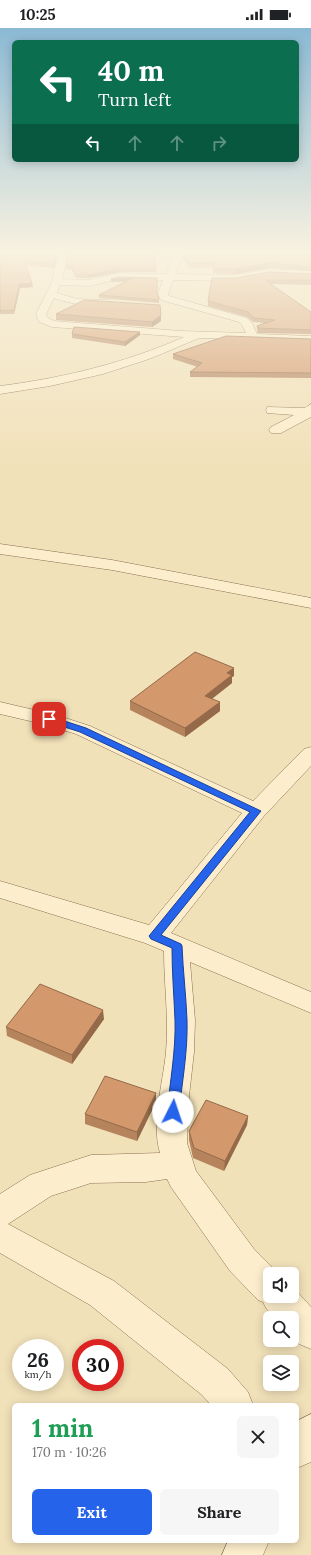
<!DOCTYPE html>
<html lang="en">
<head>
<meta charset="utf-8">
<style>
  :root { --surface:#fff; --page:#f6f6f6; --text:#202124; --muted:#757577; --accent:#2563eb }
  body { margin:0; font-family:Lora,serif; background:var(--page); color:var(--text); height:100vh; display:flex; flex-direction:column; font-size:15px; white-space:nowrap }
  * { box-sizing:border-box; margin:0 }
  p { font-size:13px; color:var(--muted) }
  .icon { flex:none; width:22px; height:22px; fill:none; stroke:currentColor; stroke-width:2; stroke-linecap:round; stroke-linejoin:round }
  .map { position:relative; flex:1; overflow:hidden }
  .drawer { position:absolute; left:12px; top:1375px; width:287px; height:140px; display:flex; flex-direction:column; background:var(--surface); border-radius:6px; box-shadow:0 2px 10px #0003 }
  .drawer>* { flex:none }
  .guide { position:absolute; left:12px; top:12px; width:287px; height:122px; border-radius:6px; box-shadow:0 2px 10px #0003; background:#0b6e4f; color:#fff; overflow:hidden }
  .buttons { position:absolute; left:263px; top:1239px; display:grid; gap:8px }
  .buttons a { display:grid; place-items:center; width:36px; height:36px; border-radius:6px; background:var(--surface); box-shadow:0 2px 10px #0003; font-size:20px }
  .speed { position:absolute; left:12px; top:1311px; display:flex; gap:8px; font-size:20px; font-weight:700; text-align:center }
  .speed>* { display:grid; place-content:center; width:52px; height:52px; border-radius:50%; background:var(--surface); box-shadow:0 2px 10px #0003; line-height:1 }
  .speed small { font-size:10px; font-weight:400 }
  .speed .limit { border:6px solid #d22; background:#fff; color:#111 }
  .pin { position:absolute; display:grid; place-items:center; width:34px; height:34px; color:#fff; margin:-17px; border-radius:8px; box-shadow:0 2px 6px #0006 }
  .me { position:absolute; width:44px; margin:-22px; rotate:4deg; stroke-linejoin:round; filter:drop-shadow(0 0 3px #0008) }
  .turn { display:flex; align-items:center; gap:14px; height:84px; padding:0 20px; font-size:18px }
  .turn .icon { width:52px; height:52px; stroke-width:2.5 }
  .turn b { display:block; font-size:28px; line-height:34px }
  .lanes { display:flex; align-items:center; height:38px; padding:0 20px; background:#0003; justify-content:center; gap:20px; direction:ltr }
  .lanes .off { opacity:.35 }
  .round { display:grid; place-items:center; flex:none; width:42px; height:42px; border-radius:6px; background:var(--page) }
  .head { display:flex; align-items:center; justify-content:space-between; height:68px; padding:0 20px }
  h1 { font-size:24px; font-weight:800; line-height:30px; color:#1e9e55 }
  .action { display:flex; gap:8px; margin-top:auto; padding:8px 20px }
  .action a { flex:1; height:46px; border-radius:6px; background:var(--accent); color:#fff; font-size:16px; font-weight:800; line-height:46px; text-align:center }
  .action a+a { background:var(--page); color:var(--text) }
  .status { display:flex; justify-content:space-between; align-items:center; height:28px; padding:0 20px; background:var(--surface); direction:ltr }
  .status svg { height:11px; fill:currentColor }
  .map>svg:first-child { display:block }
</style>
</head>
<body>
<div class="status"><b>10:25</b><svg viewBox="0 0 49 12"><path d="M0 12V9h3v3zM5 12V6h3v6zM10 12V3h3v9zM15 12V0h3v12zM26 1h20v11H26zM47 4h2v5h-2z"/></svg></div>
<div class="map">
<svg width="311" height="1527" viewBox="0 0 311 1527">
  <rect width="100%" height="100%" fill="#f1e1b9"/>
  <g fill="none" stroke-linecap="round" stroke-linejoin="round">
    <g stroke="#897052" stroke-width="1">
      <g id="street">
        <path d="M58,226H68L62,251L89,252L119,245L166,246L173,226H183L175,246L236,247L269,241L311,243V249L269,247L236,253L173,252L168,266L169,268L247,290L252,295L257,306L311,308V314L199,310L152,330L103,346L50,358L0,366V358C63,350 125,335 184,309L52,299L39,294L36,286L52,254ZM119,251L163,252L158,266L161,272L239,294L242,297L246,305L181,303L54,293L48,290L46,286L54,270C65,274 106,285 114,275L109,272L77,271L57,265L60,257L89,258Z"/>
        <polygon points="311,376 311,389 281,405 271,405 269,402 271,399 294,387 267,385 266,382 267,379 305,380"/>
        <polygon points="0,516 112,532 311,570 311,580 112,542 0,526"/>
        <path d="M0,674L56,687L90,698L253,773L304,721L311,719V738L264,788L171,905L311,964V985L190,934L195,992L194,1024L189,1068L187,1115L196,1143L254,1221L279,1246H270V1268H292V1258L311,1279V1321L299,1316L292,1309V1290H275L266,1280L263,1274L258,1272L230,1243L171,1159L167,1151L146,1154L91,1155L51,1168L8,1196L114,1253L228,1341L248,1364L253,1377H211L202,1367L90,1277L0,1225V1166L30,1147L91,1127L160,1125C151,1095 163,1055 166,1024C169,990 164,957 164,923L145,915L0,870V853L149,897L242,785L76,706L43,696L0,686Z"/>
        <polygon points="311,1386 311,1434 297,1440 297,1393"/>
        <polygon points="228,1513 269,1513 263,1527 222,1527"/>
      </g>
    </g>
    <use href="#street" fill="#fceecc" fill-rule="evenodd"/>
  </g>
  <g fill="#b5835c">
    <polygon points="0,226 58,226 54,240 25,237 32,255 33,259 20,260 14,286 0,286"/>
    <polygon points="183,226 298,226 311,227 311,243 269,240 236,246 213,245 214,239 189,240 183,230"/>
    <polygon points="66,238 156,241 156,244 119,244 89,250 76,250 72,242 66,241"/>
    <polygon points="311,246 311,257 271,256 311,284 311,306 258,305 257,302 257,298 264,295 253,294 247,289 208,278 208,273 236,250"/>
    <polygon points="119,249 157,264 159,272 159,275 99,270 99,267 126,253 111,254"/>
    <polygon points="56,286 161,293 152,299 56,292"/>
    <polygon points="72,306 140,307 125,318 72,310"/>
    <polygon points="311,311 311,350 190,349 190,344 198,339 173,331 173,326"/>
    <polygon points="234,640 234,648 232,649 232,655 212,671 220,683 185,709 130,682 130,673"/>
    <polygon points="104,991 72,1036 7,1008 6,999"/>
    <polygon points="156,1074 137,1113 85,1096 85,1086"/>
    <polygon points="248,1088 247,1097 224,1143 193,1130 189,1112 189,1103"/>
  </g>
  <g fill="#946a4b">
    <polygon points="56,226 58,226 54,240 53,236"/>
    <polygon points="269,235 269,240 236,246 236,241"/>
    <polygon points="119,240 119,244 89,250 89,247"/>
    <polygon points="133,250 133,253 111,254 111,251"/>
    <polygon points="32,255 33,259 20,260 14,286 14,282 19,256"/>
    <polygon points="161,287 161,293 152,299 152,294"/>
    <polygon points="140,304 140,307 125,318 125,314"/>
    <polygon points="234,640 234,648 232,649 232,655 205,676 205,668 227,645"/>
    <polygon points="220,674 220,683 185,709 185,700"/>
    <polygon points="103,982 104,991 72,1036 72,1027"/>
    <polygon points="156,1065 156,1074 137,1113 137,1104"/>
    <polygon points="248,1088 247,1097 224,1143 225,1133"/>
  </g>
  <g fill="#d3986b" stroke="#946a4b">
    <polygon points="0,226 56,226 53,236 24,233 32,255 19,256 14,282 0,283"/>
    <polygon points="68,226 154,226 156,241 119,240 89,247 75,247 72,238 66,238"/>
    <polygon points="183,226 298,226 311,227 311,239 269,235 236,241 213,241 214,235 189,236"/>
    <polygon points="269,244 311,246 311,252 265,252 311,284 311,302 258,300 257,298 275,292 254,290 248,284 208,273 212,250 236,250"/>
    <polygon points="119,249 157,250 157,264 159,272 99,267 133,250 111,251"/>
    <polygon points="84,272 160,277 161,287 152,294 56,286"/>
    <polygon points="74,299 140,304 125,314 72,306"/>
    <polygon points="226,308 311,311 311,345 190,344 202,335 173,326"/>
    <polygon points="195,624 234,640 227,645 232,647 205,668 220,674 185,700 130,673"/>
    <polygon points="40,956 103,982 72,1027 6,999"/>
    <polygon points="105,1048 156,1065 137,1104 85,1086"/>
    <polygon points="206,1072 248,1088 225,1133 194,1120 189,1103"/>
  </g>
  <linearGradient id="sky" x2="0" y2="1"><stop stop-color="#8ab9d4"/><stop offset="0.51" stop-color="#f9f2e0"/><stop offset="1" stop-color="#f9f2e0" stop-opacity="0"/></linearGradient>
  <rect width="311" height="440" fill="url(#sky)"/>
  <path fill="#2563eb" stroke="#184099" d="M49,688L86,700L261,783L161,907L181,916L182,918C183,943 186,967 187,992C188,1023 182,1054 179,1084L177,1088L173,1089L169,1088L167,1084C170,1054 176,1022 175,992C174,968 172,944 172,920L151,911L149,908L250,784L80,704L46,693L45,691Z"/>
</svg>
<div class="buttons">
<a><svg class="icon" aria-label="sound" viewBox="0 0 24 24"><path d="M4 9h4l5-4v14l-5-4H4zM17 9q2 3 0 6"/></svg></a>
<a><svg class="icon" aria-label="search" viewBox="0 0 24 24"><circle cx="10" cy="10" r="6"/><path d="M15 15l6 6"/></svg></a>
<a><svg class="icon" aria-label="layers" viewBox="0 0 24 24"><path d="M12 4l9 5-9 5-9-5zM3 14l9 5 9-5"/></svg></a>
</div>
<div class="speed"><div>26<small>km/h</small></div><div class="limit">30</div></div>
<div class="pin" style="left:49px;top:691px;background:#d93025"><svg class="icon" aria-label="arrive" viewBox="0 0 24 24"><path d="M6 21V4h12l-3 4 3 4H6"/></svg></div>
<svg class="me" style="left:173px;top:1084px" viewBox="-20 -20 40 40"><circle r="19" fill="#fff"/><path d="M0-13L10 11 0 6-10 11z" fill="#2563eb"/></svg>
<div class="guide">
<div class="turn"><svg class="icon" aria-label="left" viewBox="0 0 24 24"><path d="M17 20v-9H6M10 6l-5 5 5 5"/></svg><div><b>40 m</b>Turn left</div></div>
<div class="lanes"><svg class="icon" aria-label="left" viewBox="0 0 24 24"><path d="M17 20v-9H6M10 6l-5 5 5 5"/></svg><svg class="icon off" aria-label="ahead" viewBox="0 0 24 24"><path d="M12 20V5M6 11l6-6 6 6"/></svg><svg class="icon off" aria-label="ahead" viewBox="0 0 24 24"><path d="M12 20V5M6 11l6-6 6 6"/></svg><svg class="icon off" aria-label="right" viewBox="0 0 24 24"><path d="M7 20v-9h11M14 6l5 5-5 5"/></svg></div>
</div>
<section class="drawer">
<div class="head"><div><h1>1 min</h1><p>170 m · 10:26</p></div><a class="round"><svg class="icon" aria-label="close" viewBox="0 0 24 24"><path d="M6 6l12 12M18 6L6 18"/></svg></a></div>
<div class="action"><a>Exit</a><a>Share</a></div>
</section>
</div>
</body>
</html>
